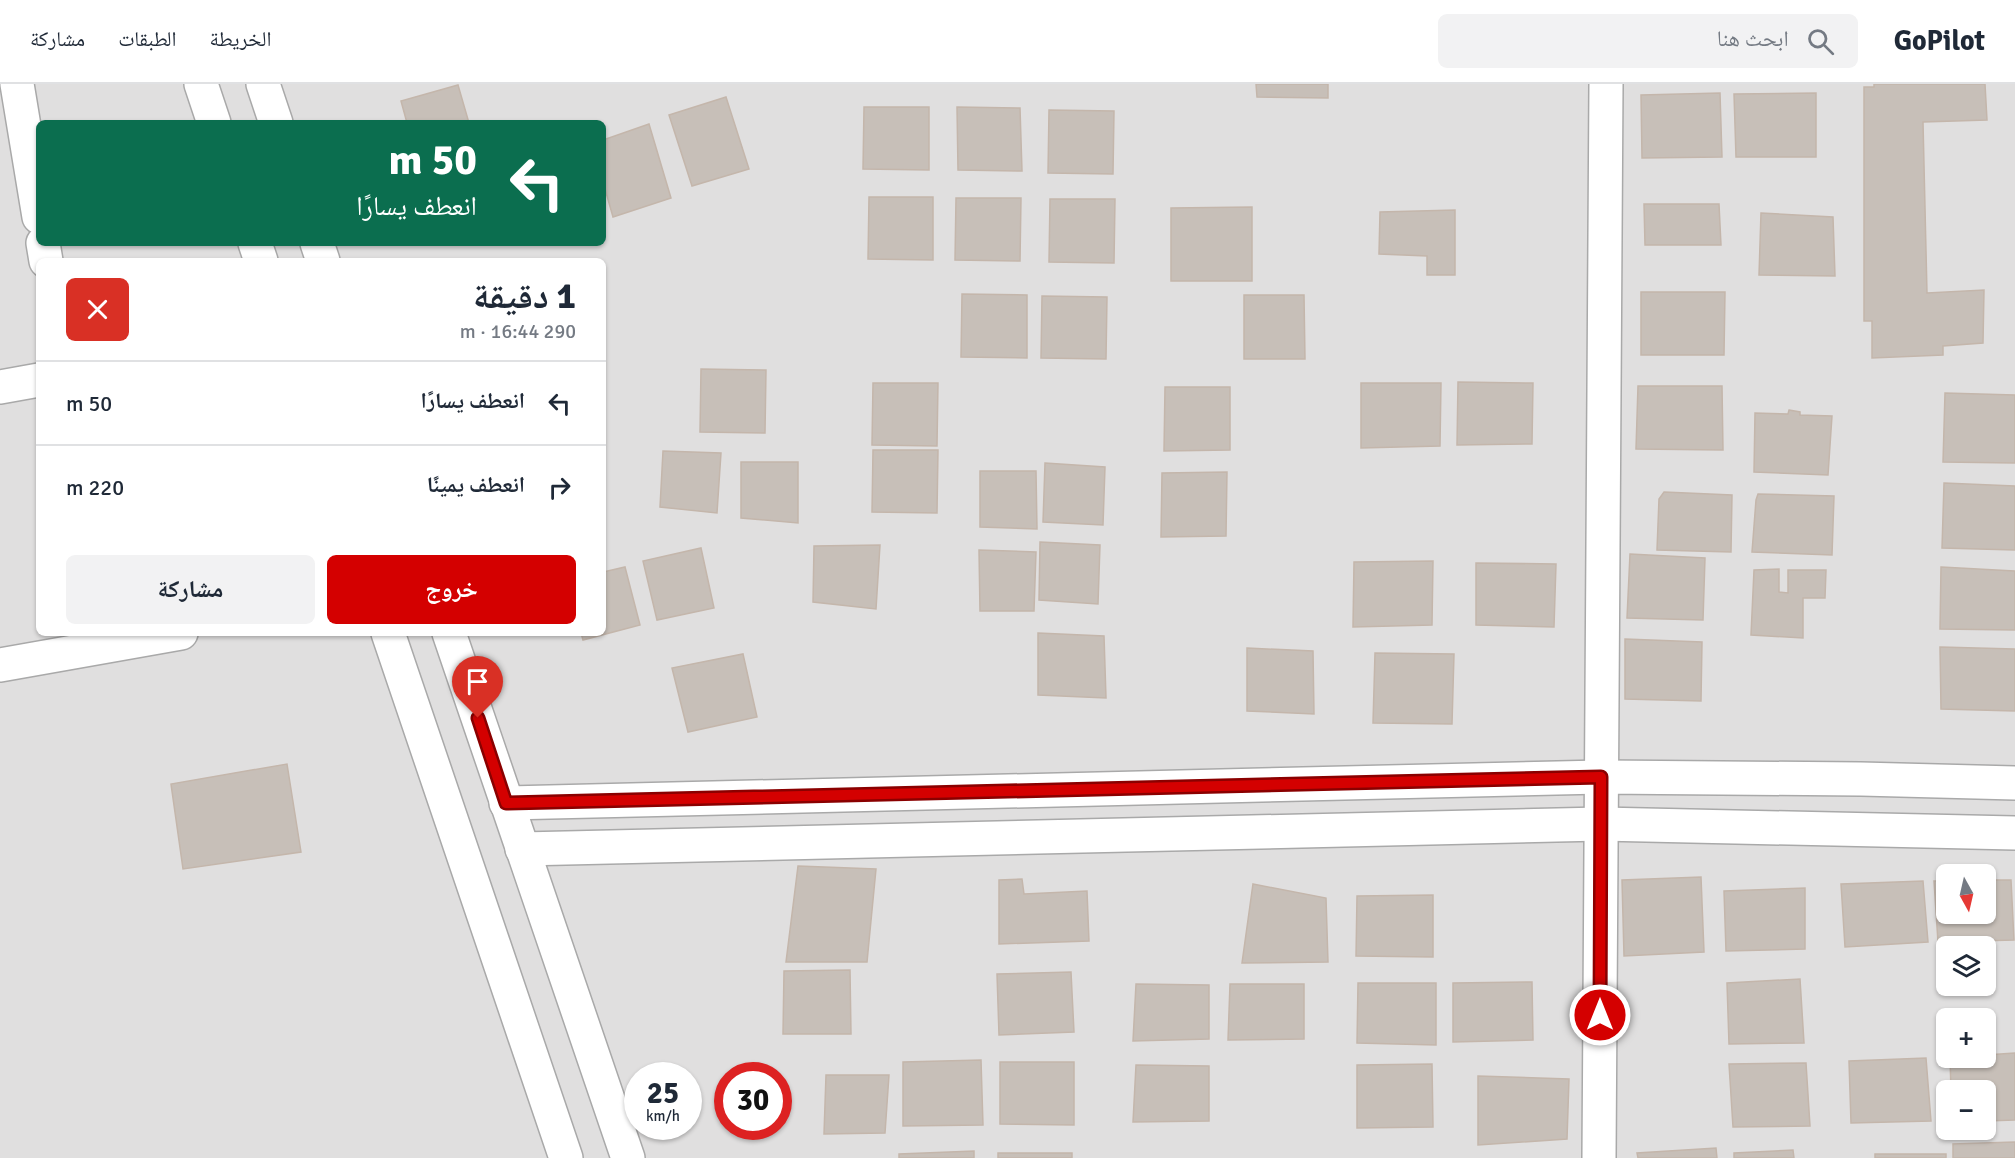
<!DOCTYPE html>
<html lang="ar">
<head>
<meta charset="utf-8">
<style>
  :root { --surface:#fff; --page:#f2f2f3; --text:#1f2937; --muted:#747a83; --line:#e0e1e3; --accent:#d40000 }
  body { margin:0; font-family:Signika,"Noto Naskh Arabic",sans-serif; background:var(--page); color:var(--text); direction:rtl; height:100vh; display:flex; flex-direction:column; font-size:22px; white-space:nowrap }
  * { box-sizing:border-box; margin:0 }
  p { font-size:20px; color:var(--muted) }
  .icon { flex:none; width:33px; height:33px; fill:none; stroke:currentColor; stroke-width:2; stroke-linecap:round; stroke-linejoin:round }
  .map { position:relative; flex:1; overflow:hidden; direction:ltr }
  .side { position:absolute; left:36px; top:174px; width:570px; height:378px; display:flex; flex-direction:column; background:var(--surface); border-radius:9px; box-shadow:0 2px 4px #0004; direction:rtl }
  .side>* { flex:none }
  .hud { position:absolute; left:36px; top:36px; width:570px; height:126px; border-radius:9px; box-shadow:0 2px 4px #0004; direction:rtl; background:#0b6e4f; color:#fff; overflow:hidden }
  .needle { width:39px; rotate:172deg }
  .tools { position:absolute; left:1936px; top:780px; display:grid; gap:12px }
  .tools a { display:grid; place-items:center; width:60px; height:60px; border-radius:9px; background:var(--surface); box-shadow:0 2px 4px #0004; font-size:30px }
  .speed { position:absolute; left:624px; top:978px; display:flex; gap:12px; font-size:30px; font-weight:700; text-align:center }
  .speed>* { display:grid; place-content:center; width:78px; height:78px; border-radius:50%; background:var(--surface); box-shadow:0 2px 4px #0004; line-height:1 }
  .speed small { font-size:15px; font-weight:400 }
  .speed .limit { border:9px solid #d22; background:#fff; color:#111 }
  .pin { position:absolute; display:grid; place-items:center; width:51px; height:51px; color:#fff; margin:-62px -26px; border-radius:50% 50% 50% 0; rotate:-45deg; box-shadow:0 0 6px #0007 }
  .pin .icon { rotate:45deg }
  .me { position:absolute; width:66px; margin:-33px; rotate:0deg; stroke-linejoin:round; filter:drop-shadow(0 0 4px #0008) }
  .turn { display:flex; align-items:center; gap:21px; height:126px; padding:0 30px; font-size:27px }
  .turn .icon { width:78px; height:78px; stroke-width:2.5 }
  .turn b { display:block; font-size:42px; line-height:51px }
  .round { display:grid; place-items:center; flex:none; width:63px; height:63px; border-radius:9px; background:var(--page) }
  .headline { display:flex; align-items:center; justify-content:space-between; height:102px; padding:0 30px }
  h1 { font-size:36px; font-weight:700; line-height:45px }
  .cta { display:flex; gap:12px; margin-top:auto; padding:12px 30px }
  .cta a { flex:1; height:69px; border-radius:9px; background:var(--accent); color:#fff; font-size:24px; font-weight:700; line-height:69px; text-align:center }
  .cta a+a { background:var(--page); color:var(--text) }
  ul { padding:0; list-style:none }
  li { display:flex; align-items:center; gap:18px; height:84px; padding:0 30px; border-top:2px solid var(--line) }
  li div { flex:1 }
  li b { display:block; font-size:22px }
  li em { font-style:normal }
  header { display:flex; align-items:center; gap:36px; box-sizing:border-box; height:84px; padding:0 30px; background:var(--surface); border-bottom:2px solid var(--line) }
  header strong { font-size:28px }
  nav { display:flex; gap:33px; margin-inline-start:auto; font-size:21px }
  .search { width:420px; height:54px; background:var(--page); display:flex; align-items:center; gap:15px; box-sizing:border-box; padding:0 21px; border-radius:9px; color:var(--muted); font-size:22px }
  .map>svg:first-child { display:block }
</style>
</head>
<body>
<header>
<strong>GoPilot</strong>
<div class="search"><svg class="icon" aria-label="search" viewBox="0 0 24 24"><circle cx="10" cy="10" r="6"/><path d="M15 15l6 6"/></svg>ابحث هنا</div>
<nav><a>الخريطة</a><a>الطبقات</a><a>مشاركة</a></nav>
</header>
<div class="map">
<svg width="2015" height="1074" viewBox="0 0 2015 1074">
  <rect width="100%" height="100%" fill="#f2efe9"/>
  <path fill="#e0dfdf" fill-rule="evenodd" d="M0,0H2015V1074H0ZM39,39H603V159H39ZM39,177H603V549H39ZM1947,790H1986V830H1947ZM1947,862H1986V902H1947ZM1947,934H1986V974H1947ZM638,992H688V1042H638ZM728,992H778V1042H728ZM1947,1006H1986V1046H1947Z"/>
  <g fill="#c7bfb8" stroke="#c4b6ab" stroke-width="1.5">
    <polygon points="1256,0 1328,0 1328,14 1257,13"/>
    <polygon points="1874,0 1985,0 1987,36 1923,38 1927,209 1984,206 1983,259 1943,262 1943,271 1872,274 1872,237 1864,237 1864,3 1874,3"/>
    <polygon points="458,1 469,39 407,39 401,17"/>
    <polygon points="1720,9 1722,73 1642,74 1641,11"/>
    <polygon points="1816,9 1816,73 1736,73 1734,10"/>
    <polygon points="726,13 749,85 692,102 669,31"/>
    <polygon points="864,23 929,23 929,86 863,85"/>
    <polygon points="957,23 1020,24 1022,87 958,86"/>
    <polygon points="1049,26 1114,27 1113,90 1048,89"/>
    <polygon points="649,40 671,114 613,133 603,98 603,56"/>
    <polygon points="869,113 933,113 933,176 868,175"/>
    <polygon points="956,114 1021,114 1020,177 955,176"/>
    <polygon points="1050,115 1115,115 1114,179 1049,178"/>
    <polygon points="1644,120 1719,120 1721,161 1645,161"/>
    <polygon points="1252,123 1252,197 1171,197 1171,124"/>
    <polygon points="1455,126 1455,191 1427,191 1427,172 1379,170 1380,128"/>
    <polygon points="1761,129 1833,133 1835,192 1759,191"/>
    <polygon points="1641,208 1725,208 1724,271 1641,271"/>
    <polygon points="962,210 1027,211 1027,274 961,273"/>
    <polygon points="1244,211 1304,211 1305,275 1244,275"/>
    <polygon points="1042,212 1107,213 1106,275 1041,274"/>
    <polygon points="701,285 766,286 765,349 700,348"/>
    <polygon points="1458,298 1533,299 1532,360 1457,361"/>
    <polygon points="873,299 938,299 937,362 872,361"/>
    <polygon points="1361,299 1441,299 1440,362 1361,364"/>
    <polygon points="1638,302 1722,302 1723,366 1636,365"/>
    <polygon points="1165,303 1230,303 1230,366 1164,367"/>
    <polygon points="1945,309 2015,311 2015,379 1943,378"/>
    <polygon points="1789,326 1800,328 1800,331 1832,332 1828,391 1754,388 1755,329 1788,330"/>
    <polygon points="873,366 938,366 937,429 872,428"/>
    <polygon points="663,367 721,369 717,429 660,423"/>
    <polygon points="741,378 798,378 798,439 741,434"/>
    <polygon points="1045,379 1105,383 1103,441 1043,438"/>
    <polygon points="980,387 1036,387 1037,445 980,443"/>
    <polygon points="1227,388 1226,452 1161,453 1162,389"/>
    <polygon points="1944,399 2015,402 2015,466 1942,464"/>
    <polygon points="1664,408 1732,411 1731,468 1657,466 1659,415"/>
    <polygon points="1758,410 1834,412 1832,471 1752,468 1756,416"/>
    <polygon points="1040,458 1100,461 1098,520 1039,516"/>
    <polygon points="880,461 876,525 813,518 814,462"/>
    <polygon points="701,464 714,524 657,536 643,477"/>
    <polygon points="979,466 1036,468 1034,527 980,527"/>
    <polygon points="1630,470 1705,474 1703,536 1627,534"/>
    <polygon points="1433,477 1432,541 1353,543 1354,478"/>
    <polygon points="1476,479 1556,480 1554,543 1476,541"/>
    <polygon points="625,483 640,541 583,556 581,549 603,549 603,488"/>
    <polygon points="1941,483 2015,487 2015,546 1940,545"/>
    <polygon points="1779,485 1779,508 1788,509 1788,486 1826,486 1825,514 1803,514 1803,554 1751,551 1754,486"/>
    <polygon points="1038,549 1104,552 1106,614 1038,611"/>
    <polygon points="1625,555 1702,558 1701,617 1625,615"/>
    <polygon points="1940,563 2015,565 2015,627 1941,625"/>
    <polygon points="1247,564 1313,567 1314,630 1247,627"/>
    <polygon points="1375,569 1454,570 1452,640 1373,639"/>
    <polygon points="743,570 757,633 688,648 672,584"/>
    <polygon points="287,680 301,768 183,785 171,700"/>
    <polygon points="798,782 876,785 867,878 786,878"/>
    <polygon points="1701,793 1704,868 1624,872 1622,796"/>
    <polygon points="1022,795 1024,810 1087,807 1089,857 999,860 999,796"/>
    <polygon points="1986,796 2011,796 2014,856 1938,858 1934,797 1947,797 1947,830 1986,830"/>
    <polygon points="1923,797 1928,858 1845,863 1841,800"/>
    <polygon points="1253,800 1326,814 1328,878 1242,879"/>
    <polygon points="1805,804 1805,865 1726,867 1724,807"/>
    <polygon points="1433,811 1433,873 1356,872 1357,812"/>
    <polygon points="850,886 851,950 783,950 784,887"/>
    <polygon points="1071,888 1074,948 999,951 997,890"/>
    <polygon points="1800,895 1804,959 1729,960 1727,899"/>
    <polygon points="1532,898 1533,956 1453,958 1453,899"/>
    <polygon points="1358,899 1436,899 1436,961 1357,959"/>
    <polygon points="1136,900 1209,901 1209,955 1133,957"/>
    <polygon points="1230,900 1304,900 1304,955 1228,956"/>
    <polygon points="2015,969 2015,1036 1986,1037 1986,1006 1951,1006 1950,974 1986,974 1986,971"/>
    <polygon points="1926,974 1931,1037 1851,1039 1849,977"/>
    <polygon points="981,976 983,1041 903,1042 903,978"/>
    <polygon points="1000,978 1074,978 1074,1041 1000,1040"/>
    <polygon points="1806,979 1810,1042 1733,1043 1729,980"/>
    <polygon points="1432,980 1433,1043 1357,1044 1357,981"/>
    <polygon points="1136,981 1209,982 1209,1037 1133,1038"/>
    <polygon points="826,991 889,991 885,1049 824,1050"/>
    <polygon points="1478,992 1569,995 1567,1055 1478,1061"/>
    <polygon points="2015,1058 2015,1074 1953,1074 1953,1060"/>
    <polygon points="1716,1064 1717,1074 1638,1074 1637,1069"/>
    <polygon points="1793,1066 1794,1074 1734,1074 1734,1069"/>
    <polygon points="974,1067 974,1074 899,1074 899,1070"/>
    <rect x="998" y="1069" width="74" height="5"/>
    <rect x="1875" y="1070" width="71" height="4"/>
  </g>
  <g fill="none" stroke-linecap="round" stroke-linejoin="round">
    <g stroke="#a9a9a9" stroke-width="36">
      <g id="minor">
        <polyline points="17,0 39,133"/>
        <polyline points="201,0 214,39"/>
        <polyline points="263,0 276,39"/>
        <polyline points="43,159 46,177"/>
        <polyline points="255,159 261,177"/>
        <polyline points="317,159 323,177"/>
        <polyline points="0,303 39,296"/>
        <polyline points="388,549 566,1074"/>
        <polyline points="449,549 628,1074"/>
        <polyline points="0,581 181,549"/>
        <polyline points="506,719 1601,693 1861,695 2015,699"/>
        <polyline points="522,765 1601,740 2015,749"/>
        <polyline points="1599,1074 1606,0"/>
      </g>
    </g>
    <use href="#minor" stroke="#fff" stroke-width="33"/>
  </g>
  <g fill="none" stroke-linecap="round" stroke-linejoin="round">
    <g stroke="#8a0000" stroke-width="15">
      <polyline id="route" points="478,634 506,719 1601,693 1600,931"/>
    </g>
    <use href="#route" stroke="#d40000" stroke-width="10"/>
  </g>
</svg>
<div class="tools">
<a><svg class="needle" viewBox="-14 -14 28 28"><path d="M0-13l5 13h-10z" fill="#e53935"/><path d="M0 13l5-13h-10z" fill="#747a83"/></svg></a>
<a><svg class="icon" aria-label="layers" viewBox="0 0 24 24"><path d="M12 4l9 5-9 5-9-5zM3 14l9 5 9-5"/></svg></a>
<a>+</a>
<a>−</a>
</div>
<div class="speed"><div>25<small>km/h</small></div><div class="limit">30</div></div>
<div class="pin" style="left:478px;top:634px;background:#d93025"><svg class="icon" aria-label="arrive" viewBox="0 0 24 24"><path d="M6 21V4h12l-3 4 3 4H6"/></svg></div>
<svg class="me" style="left:1600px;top:931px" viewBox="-20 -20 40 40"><circle r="17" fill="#d40000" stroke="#fff" stroke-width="3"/><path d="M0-11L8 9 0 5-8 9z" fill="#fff"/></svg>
<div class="hud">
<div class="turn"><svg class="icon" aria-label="left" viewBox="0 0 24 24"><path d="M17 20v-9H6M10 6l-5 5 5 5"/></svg><div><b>50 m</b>انعطف يسارًا</div></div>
</div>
<section class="side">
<div class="headline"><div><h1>1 دقيقة</h1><p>290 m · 16:44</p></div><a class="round" style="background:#d93025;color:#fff"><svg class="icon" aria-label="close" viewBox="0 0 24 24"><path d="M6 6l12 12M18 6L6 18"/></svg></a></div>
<ul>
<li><svg class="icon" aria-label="left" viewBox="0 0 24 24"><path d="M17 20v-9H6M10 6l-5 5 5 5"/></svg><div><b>انعطف يسارًا</b></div><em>50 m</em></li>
<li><svg class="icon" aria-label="right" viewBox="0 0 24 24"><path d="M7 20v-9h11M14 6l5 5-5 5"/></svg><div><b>انعطف يمينًا</b></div><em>220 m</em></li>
</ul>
<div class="cta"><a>خروج</a><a>مشاركة</a></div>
</section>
</div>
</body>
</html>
